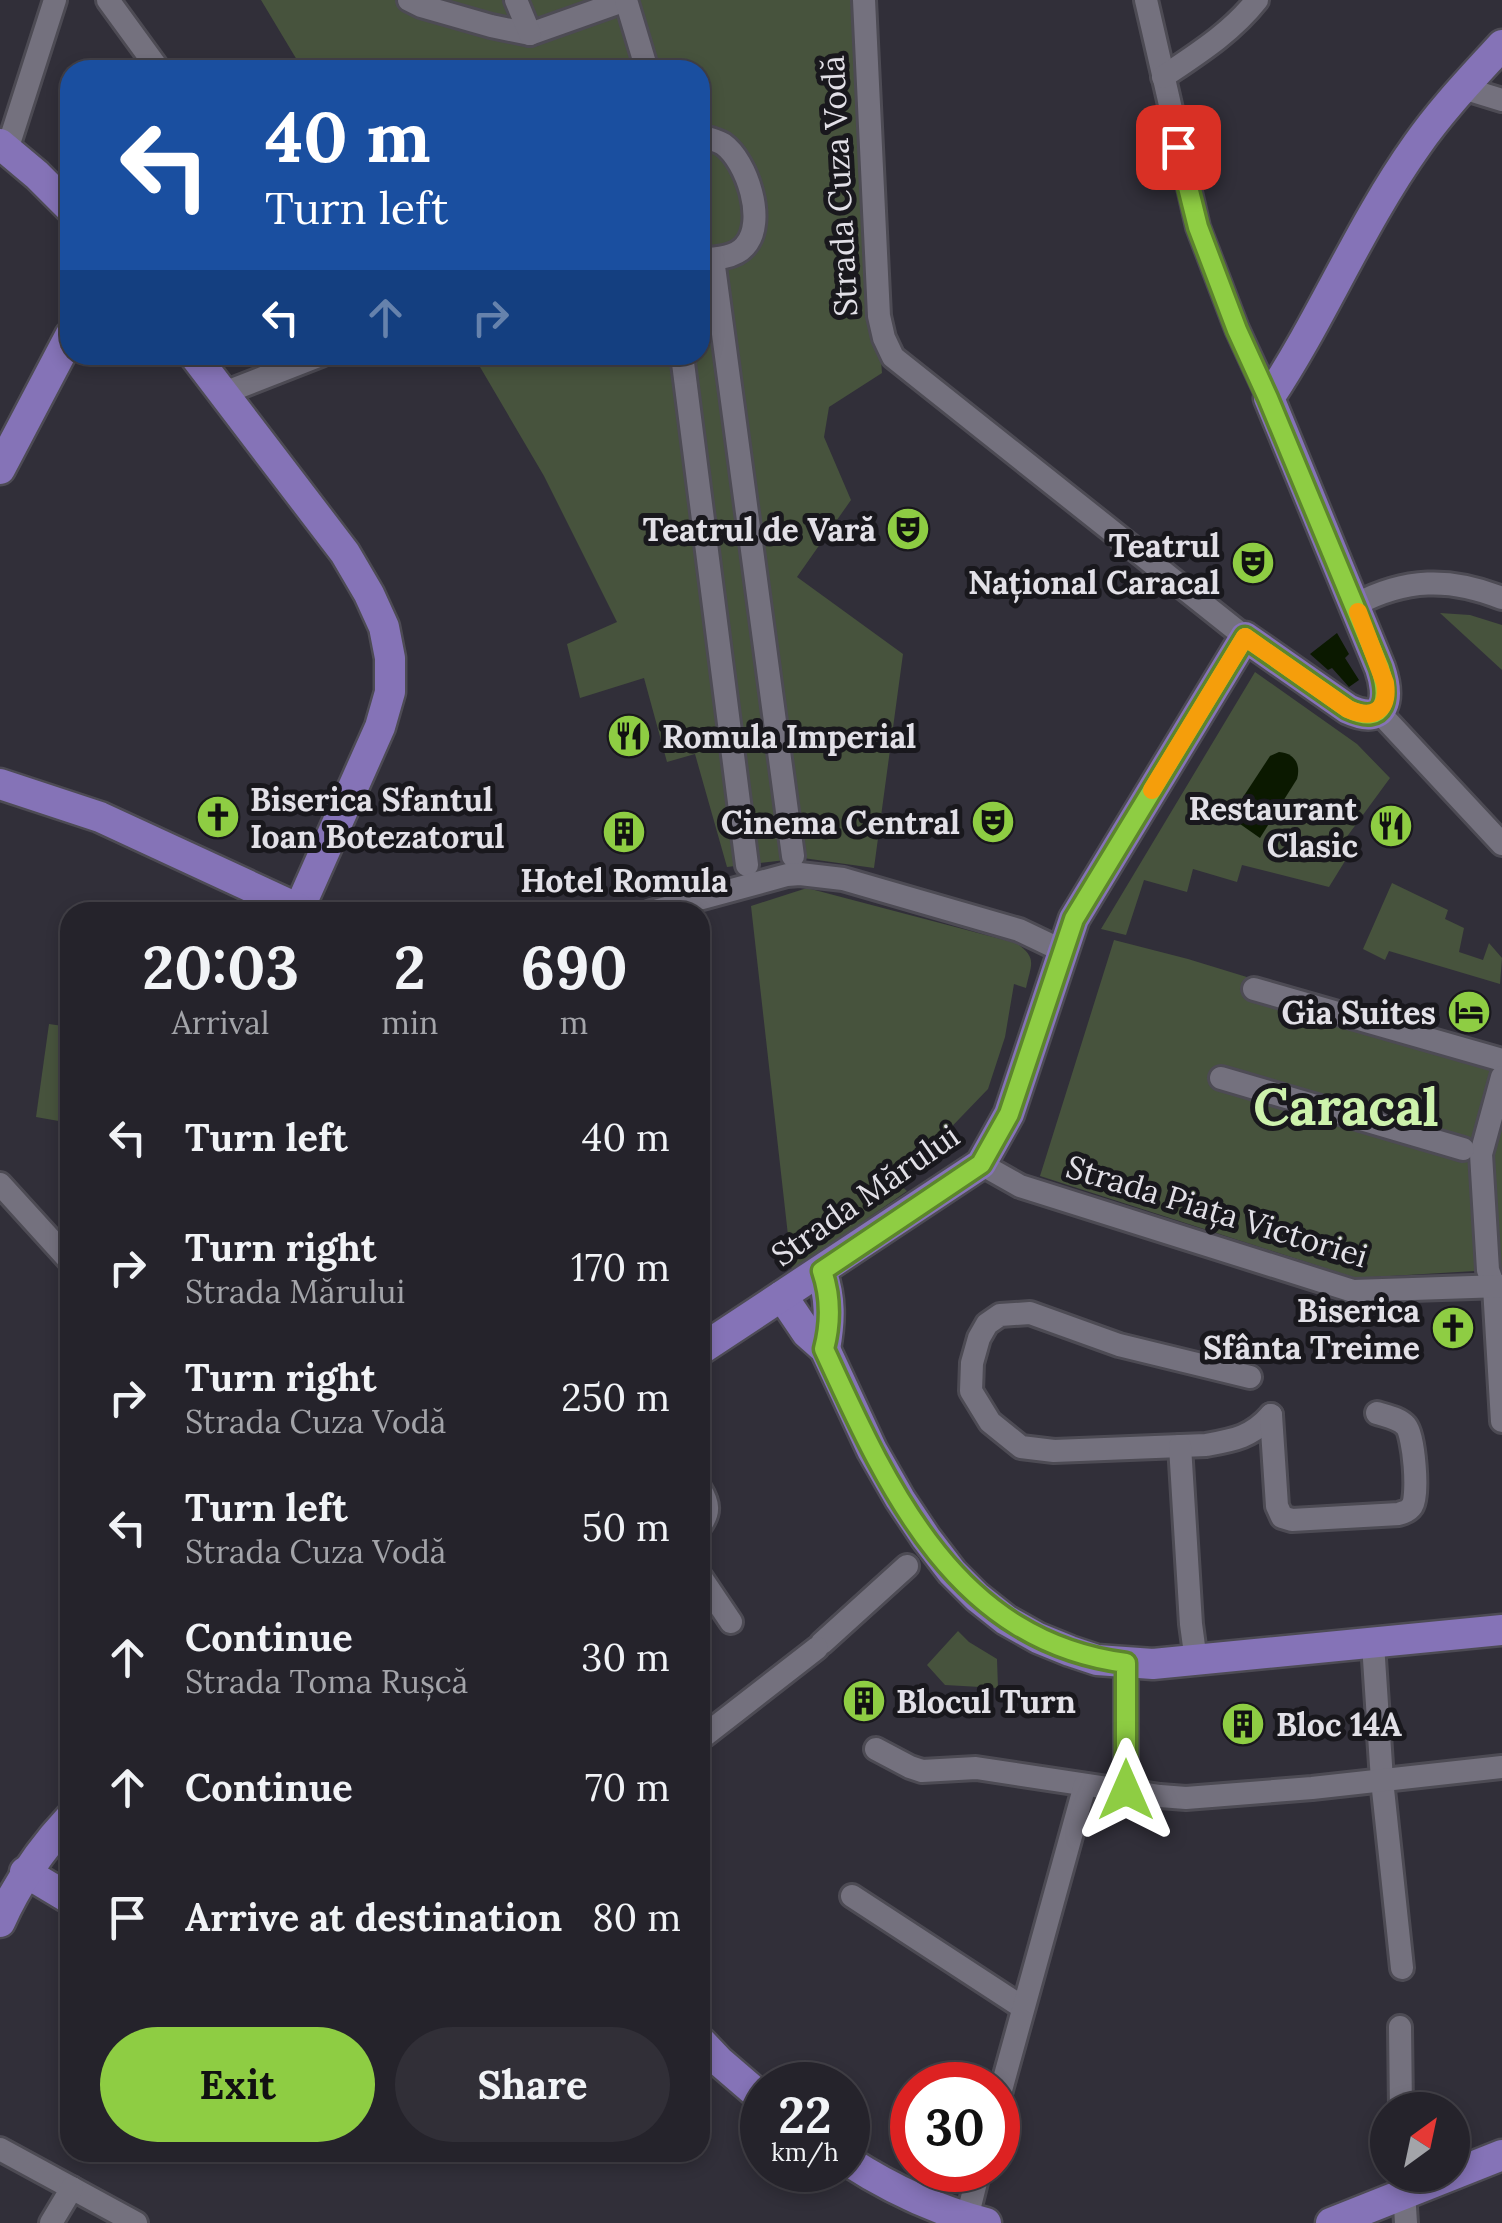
<!DOCTYPE html>
<html lang="en">
<head>
<meta charset="utf-8">
<style>
  :root { --surface:#25232b; --page:#312f37; --text:#f1f3f6; --muted:#a3a4a9; --line:#424047; --accent:#8ecd43 }
  body { margin:0; font-family:Lora,serif; background:var(--page); color:var(--text); height:100vh; display:flex; flex-direction:column; font-size:38px; white-space:nowrap }
  * { box-sizing:border-box; margin:0 }
  p { font-size:32px; color:var(--muted) }
  .icon { flex:none; width:55px; height:55px; fill:none; stroke:currentColor; stroke-width:2; stroke-linecap:round; stroke-linejoin:round }
  .map { position:relative; flex:1; overflow:hidden }
  .drawer { position:absolute; left:60px; top:902px; width:650px; height:1260px; display:flex; flex-direction:column; background:var(--surface); border-radius:30px; box-shadow:0 5px 15px #0003,0 0 0 2px var(--line) }
  .drawer>* { flex:none }
  .hud { position:absolute; left:60px; top:60px; width:650px; height:305px; border-radius:30px; box-shadow:0 5px 15px #0003,0 0 0 2px var(--line); background:#1a4fa0; color:#fff; overflow:hidden }
  .needle { width:65px; rotate:33deg }
  .controls { position:absolute; left:1370px; top:2092px; display:grid; gap:20px }
  .controls a { display:grid; place-items:center; width:100px; height:100px; border-radius:50%; background:var(--surface); box-shadow:0 5px 15px #0003,0 0 0 2px var(--line); font-size:50px }
  .speed { position:absolute; left:740px; top:2062px; display:flex; gap:20px; font-size:50px; font-weight:700; text-align:center }
  .speed>* { display:grid; place-content:center; width:130px; height:130px; border-radius:50%; background:var(--surface); box-shadow:0 5px 15px #0003,0 0 0 2px var(--line); line-height:1 }
  .speed small { font-size:25px; font-weight:400 }
  .speed .limit { border:15px solid #d22; background:#fff; color:#111 }
  .pin { position:absolute; display:grid; place-items:center; width:85px; height:85px; color:#fff; margin:-42px; border-radius:20px; box-shadow:0 5px 15px #0006 }
  .me { position:absolute; width:110px; margin:-55px; rotate:0deg; stroke-linejoin:round; filter:drop-shadow(0 0 8px #0008) }
  .turn { display:flex; align-items:center; gap:35px; height:210px; padding:0 40px; font-size:45px }
  .turn .icon { width:130px; height:130px; stroke-width:2.5 }
  .turn b { display:block; font-size:70px; line-height:85px }
  .lanes { display:flex; align-items:center; height:95px; padding:0 40px; background:#0003; justify-content:center; gap:50px; direction:ltr }
  .lanes .off { opacity:.35 }
  .eta { display:flex; justify-content:space-evenly; align-items:center; height:170px; text-align:center }
  .eta b { font-size:60px; font-weight:800; line-height:70px }
  .primary-button { display:flex; gap:20px; margin-top:auto; padding:20px 40px }
  .primary-button a { flex:1; height:115px; border-radius:60px; background:var(--accent); color:#111; font-size:40px; font-weight:800; line-height:115px; text-align:center }
  .primary-button a+a { background:var(--page); color:var(--text) }
  ul { padding:0; list-style:none }
  li { display:flex; align-items:center; gap:30px; height:130px; padding:0 40px }
  li div { flex:1 }
  li b { display:block; font-size:38px }
  li em { font-style:normal }
  .map>svg:first-child { display:block }
</style>
</head>
<body>
<div class="map">
<svg width="1502" height="2223" viewBox="0 0 1502 2223">
  <rect width="100%" height="100%" fill="#312f39"/>
  <g fill="#47533d">
    <polygon points="261,0 854,0 882,373 829,407 824,437 851,500 797,577 903,654 874,868 803,858 727,867 695,754 667,762 644,678 580,698 567,644 617,622 544,476 473,355 700,355 700,70 303,70"/>
    <polygon points="1440,613 1470,615 1502,625 1502,670"/>
    <polygon points="1255,672 1357,744 1390,778 1335,853 1345,861 1329,887 1242,865 1237,882 1193,869 1187,892 1144,880 1126,935 1101,929"/>
    <polygon points="1392,883 1448,910 1445,919 1464,928 1459,952 1483,960 1489,943 1502,958 1500,984 1389,951 1385,960 1363,949"/>
    <path d="M807,888L1016,943C1038,958 1031,964 1026,988L1014,984L1005,1037L988,1089L935,1144L891,1177L907,1191L792,1271L751,906Z"/>
    <polygon points="1114,940 1188,959 1498,1054 1502,1053 1502,1275 1489,1276 1475,1271 1356,1278 1040,1176"/>
    <polygon points="49,1024 70,1027 70,1123 36,1117"/>
    <polygon points="958,1631 969,1642 997,1659 998,1688 945,1685 927,1665"/>
  </g>
  <g fill="#0b1900">
    <polygon points="1337,633 1349,654 1345,658 1359,680 1349,687 1332,668 1328,670 1310,654"/>
    <path d="M1279,752C1295,753 1301,765 1297,779L1260,838L1230,817L1270,756Z"/>
  </g>
  <g fill="none" stroke-linecap="round" stroke-linejoin="round">
    <g stroke="#4d4b54" stroke-width="28">
      <g id="minor">
        <polyline points="108,0 159,70"/>
        <polyline points="409,0 421,6 491,26 530,34 626,0"/>
        <polyline points="516,0 530,34"/>
        <polyline points="626,0 647,70"/>
        <polyline points="864,0 879,316 884,338 893,357 1245,637"/>
        <polyline points="1146,0 1198,227 1237,329 1269,398"/>
        <path d="M1163,77C1197,54 1231,33 1257,0"/>
        <polyline points="1463,88 1502,100"/>
        <path d="M700,136C707,138 716,140 723,144C747,161 767,222 745,246C735,258 715,259 700,259"/>
        <polyline points="7,150 55,0"/>
        <polyline points="713,259 793,856"/>
        <polyline points="682,355 747,865"/>
        <polyline points="224,393 321,355"/>
        <path d="M1355,605C1405,578 1450,577 1502,598"/>
        <polyline points="1378,711 1502,844"/>
        <polyline points="651,912 787,875 800,874 843,879 1019,930 1063,951"/>
        <polyline points="1254,989 1502,1060"/>
        <polyline points="1502,1077 1481,1154 1488,1270 1494,1287 1502,1421"/>
        <polyline points="1221,1078 1463,1149"/>
        <polyline points="981,1164 1020,1186 1353,1291 1502,1286"/>
        <polyline points="0,1184 70,1261"/>
        <path d="M1250,1377L1119,1345L1030,1313L1000,1315L987,1324L979,1338L972,1363L971,1391L990,1422L1021,1447L1054,1451L1206,1445C1234,1440 1252,1437 1271,1415"/>
        <path d="M1271,1415L1277,1506L1282,1517L1292,1520L1399,1514C1406,1511 1408,1512 1412,1506C1419,1495 1414,1436 1406,1426C1399,1418 1386,1416 1377,1413"/>
        <polyline points="1180,1446 1191,1624 1196,1661"/>
        <path d="M700,1489C709,1504 710,1512 700,1526"/>
        <polyline points="700,1576 731,1622"/>
        <polyline points="822,1643 907,1566"/>
        <polyline points="1373,1644 1382,1780 1402,1968"/>
        <polyline points="1126,1663 1126,1790"/>
        <polyline points="700,1739 817,1648"/>
        <polyline points="876,1749 910,1767 922,1771 976,1768 1160,1796 1186,1798 1312,1788 1502,1767"/>
        <polyline points="852,1896 1022,2007"/>
        <polyline points="1400,2027 1401,2110"/>
        <polyline points="998,2101 1085,1785"/>
        <polyline points="0,2149 136,2223"/>
        <polyline points="1403,2175 1406,2223"/>
        <polyline points="967,2218 979,2170"/>
        <polyline points="51,2223 72,2188"/>
      </g>
    </g>
    <g stroke="#4d4b54" stroke-width="35">
      <g id="major">
        <polyline points="0,144 37,175 70,208"/>
        <polyline points="194,355 345,553 369,594 384,627 390,658 390,692 380,727 299,909"/>
        <polyline points="0,469 70,336"/>
        <polyline points="0,784 100,817 299,909"/>
        <path d="M821,1271C831,1297 830,1322 825,1349"/>
        <polyline points="782,1296 807,1333 825,1349 872,1450 900,1499 926,1538 952,1572 977,1597 1006,1620 1038,1638 1070,1651 1097,1660 1153,1664 1502,1630"/>
        <path d="M700,1350L981,1164L1009,1114L1074,919L1245,637L1348,709C1387,727 1390,697 1380,668L1269,398C1323,317 1360,225 1417,145C1442,109 1473,77 1502,45"/>
        <polyline points="25,1872 70,1899"/>
        <path d="M0,1922C18,1882 40,1850 70,1818"/>
        <polyline points="700,2041 719,2061 762,2098"/>
        <path d="M848,2161C891,2189 936,2210 986,2223"/>
        <polyline points="1331,2223 1502,2155"/>
      </g>
    </g>
    <use href="#minor" stroke="#74717e" stroke-width="22"/>
    <use href="#major" stroke="#8573b7" stroke-width="30"/>
  </g>
  <g fill="none" stroke-linecap="round" stroke-linejoin="round">
    <g stroke="#5c852c" stroke-width="25">
      <path id="route" d="M1126,1790V1663C955,1641 888,1489 824,1349C831,1322 831,1297 822,1271L981,1164L1009,1114L1074,919L1245,637L1348,709C1387,727 1389,697 1380,668L1268,398L1237,330L1198,227L1178,147"/>
    </g>
    <use href="#route" stroke="#8ecd43" stroke-width="18"/>
    <path stroke="#f59e0b" stroke-width="18" d="M1152,790L1245,637L1348,709C1373,720 1389,711 1385,683L1358,612"/>
  </g>
  <defs>
    <g id="theatre-disc" transform="scale(2.25)"><circle r="9.5" fill="#8ecd43" stroke="#19181d"/><path d="M-5-5.5Q0-4 5-5.5V0Q5 5 0 6Q-5 5-5 0ZM-3.3-2.5H-1v1.5H-3.3ZM1-2.5H3.3v1.5H1ZM-2.8 1Q0 5.5 2.8 1Z" fill="#111"/></g>
    <g id="restaurant-disc" transform="scale(2.25)"><circle r="9.5" fill="#8ecd43" stroke="#19181d"/><path d="M-5-6h1v4h1v-4h1v4h1v-4h1v5L-1.5 .5V6h-2V.5L-5-1ZM5-6V6H3V1.5H1.5Q1.5-4 5-6Z" fill="#111"/></g>
    <g id="church-disc" transform="scale(2.25)"><circle r="9.5" fill="#8ecd43" stroke="#19181d"/><path d="M-1.2-6h2.4v3.5h3.3v2.4h-3.3V6h-2.4V-.1h-3.3v-2.4h3.3Z" fill="#111"/></g>
    <g id="building-disc" transform="scale(2.25)"><circle r="9.5" fill="#8ecd43" stroke="#19181d"/><path d="M-4-6H4V6H1V3H-1V6H-4ZM-2.5-4.3h1.7v1.8h-1.7ZM.8-4.3h1.7v1.8H.8ZM-2.5-1h1.7V.8h-1.7ZM.8-1h1.7V.8H.8Z" fill="#111"/></g>
    <g id="hotel-disc" transform="scale(2.25)"><circle r="9.5" fill="#8ecd43" stroke="#19181d"/><path d="M-6-4.5h1.5V1H6V5H4.5V3h-9V5H-6ZM-4 0a1.8 1.8 0 1 1 3.6 0ZM.5 0V-2.5h3Q6-2.5 6 0Z" fill="#111"/></g>
  </defs>
  <g fill-rule="evenodd">
    <use href="#theatre-disc" x="908" y="529"/>
    <use href="#theatre-disc" x="1253" y="563"/>
    <use href="#restaurant-disc" x="629" y="736"/>
    <use href="#church-disc" x="218" y="817"/>
    <use href="#theatre-disc" x="993" y="822"/>
    <use href="#restaurant-disc" x="1391" y="826"/>
    <use href="#building-disc" x="624" y="832"/>
    <use href="#hotel-disc" x="1469" y="1012"/>
    <use href="#church-disc" x="1453" y="1328"/>
    <use href="#building-disc" x="864" y="1701"/>
    <use href="#building-disc" x="1243" y="1724"/>
  </g>
  <g text-anchor="middle" dominant-baseline="central" stroke-width="10" stroke-linejoin="round" paint-order="stroke">
    <g font-size="32" fill="#e2e0e7" stroke="#19181d">
      <text transform="translate(839 186) rotate(-93)">Strada Cuza Vodă</text>
      <text transform="translate(865 1195) rotate(-35)">Strada Mărului</text>
      <text transform="translate(1217 1211) rotate(17)">Strada Piața Victoriei</text>
    </g>
    <g font-size="32" font-weight="bold" fill="#e2e0e7" stroke="#19181d" text-anchor="end">
      <text x="876" y="529">Teatrul de Vară</text>
      <text x="1220" y="545">Teatrul<tspan x="1220" dy="37">Național Caracal</tspan></text>
      <text x="662" y="736" text-anchor="start">Romula Imperial</text>
      <text x="250" y="799" text-anchor="start">Biserica Sfantul<tspan x="250" dy="37">Ioan Botezatorul</tspan></text>
      <text x="1358" y="808">Restaurant<tspan x="1358" dy="37">Clasic</tspan></text>
      <text x="960" y="822">Cinema Central</text>
      <text x="624" y="880" text-anchor="middle">Hotel Romula</text>
      <text x="1436" y="1012">Gia Suites</text>
      <text x="1420" y="1310">Biserica<tspan x="1420" dy="37">Sfânta Treime</tspan></text>
      <text x="896" y="1701" text-anchor="start">Blocul Turn</text>
      <text x="1276" y="1724" text-anchor="start">Bloc 14A</text>
    </g>
    <g font-size="52" font-weight="bold" fill="#cdf2ac" stroke="#19181d">
      <text x="1346" y="1106">Caracal</text>
    </g>
  </g>
</svg>
<div class="controls">
<a><svg class="needle" viewBox="-14 -14 28 28"><path d="M0-13l5 13h-10z" fill="#e53935"/><path d="M0 13l5-13h-10z" fill="#a3a4a9"/></svg></a>
</div>
<div class="speed"><div>22<small>km/h</small></div><div class="limit">30</div></div>
<div class="pin" style="left:1178px;top:147px;background:#d93025"><svg class="icon" aria-label="arrive" viewBox="0 0 24 24"><path d="M6 21V4h12l-3 4 3 4H6"/></svg></div>
<svg class="me" style="left:1126px;top:1790px" viewBox="-20 -20 40 40"><path d="M0-17L14 15 0 8-14 15z" fill="#8ecd43" stroke="#fff" stroke-width="4"/></svg>
<div class="hud">
<div class="turn"><svg class="icon" aria-label="left" viewBox="0 0 24 24"><path d="M17 20v-9H6M10 6l-5 5 5 5"/></svg><div><b>40 m</b>Turn left</div></div>
<div class="lanes"><svg class="icon" aria-label="left" viewBox="0 0 24 24"><path d="M17 20v-9H6M10 6l-5 5 5 5"/></svg><svg class="icon off" aria-label="ahead" viewBox="0 0 24 24"><path d="M12 20V5M6 11l6-6 6 6"/></svg><svg class="icon off" aria-label="right" viewBox="0 0 24 24"><path d="M7 20v-9h11M14 6l5 5-5 5"/></svg></div>
</div>
<section class="drawer">
<div class="eta">
<div><b>20:03</b><p>Arrival</p></div>
<div><b>2</b><p>min</p></div>
<div><b>690</b><p>m</p></div>
</div>
<ul>
<li><svg class="icon" aria-label="left" viewBox="0 0 24 24"><path d="M17 20v-9H6M10 6l-5 5 5 5"/></svg><div><b>Turn left</b></div><em>40 m</em></li>
<li><svg class="icon" aria-label="right" viewBox="0 0 24 24"><path d="M7 20v-9h11M14 6l5 5-5 5"/></svg><div><b>Turn right</b><p>Strada Mărului</p></div><em>170 m</em></li>
<li><svg class="icon" aria-label="right" viewBox="0 0 24 24"><path d="M7 20v-9h11M14 6l5 5-5 5"/></svg><div><b>Turn right</b><p>Strada Cuza Vodă</p></div><em>250 m</em></li>
<li><svg class="icon" aria-label="left" viewBox="0 0 24 24"><path d="M17 20v-9H6M10 6l-5 5 5 5"/></svg><div><b>Turn left</b><p>Strada Cuza Vodă</p></div><em>50 m</em></li>
<li><svg class="icon" aria-label="ahead" viewBox="0 0 24 24"><path d="M12 20V5M6 11l6-6 6 6"/></svg><div><b>Continue</b><p>Strada Toma Rușcă</p></div><em>30 m</em></li>
<li><svg class="icon" aria-label="ahead" viewBox="0 0 24 24"><path d="M12 20V5M6 11l6-6 6 6"/></svg><div><b>Continue</b></div><em>70 m</em></li>
<li><svg class="icon" aria-label="arrive" viewBox="0 0 24 24"><path d="M6 21V4h12l-3 4 3 4H6"/></svg><div><b>Arrive at destination</b></div><em>80 m</em></li>
</ul>
<div class="primary-button"><a>Exit</a><a>Share</a></div>
</section>
</div>
</body>
</html>
